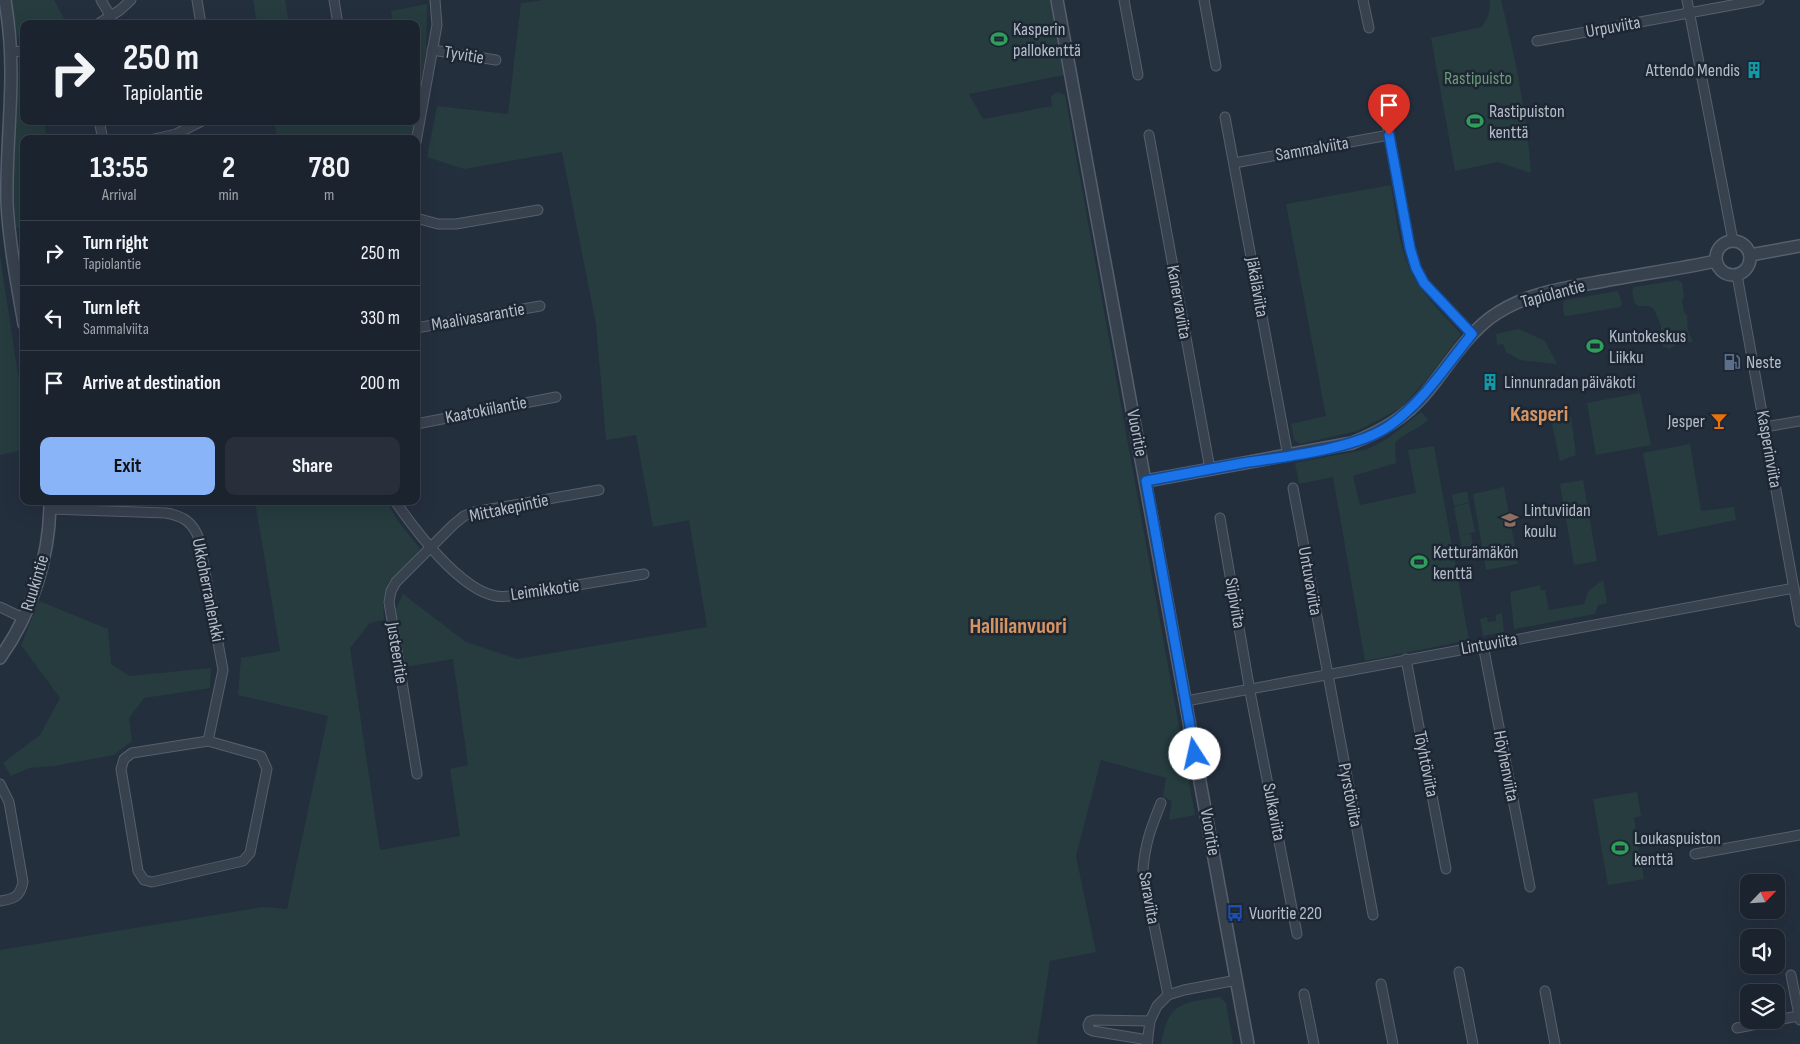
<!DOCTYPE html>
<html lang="en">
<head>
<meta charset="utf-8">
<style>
  :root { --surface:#1b232e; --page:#282f3a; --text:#f1f3f6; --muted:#a0a4aa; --line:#39404a; --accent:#8ab4f8 }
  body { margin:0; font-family:"Sofia Sans Condensed",sans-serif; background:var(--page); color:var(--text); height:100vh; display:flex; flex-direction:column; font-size:19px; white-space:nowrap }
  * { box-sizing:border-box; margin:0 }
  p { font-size:16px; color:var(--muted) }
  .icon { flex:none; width:28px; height:28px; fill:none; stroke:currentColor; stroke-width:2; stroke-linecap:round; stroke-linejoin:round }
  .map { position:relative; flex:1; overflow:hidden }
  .sheet { position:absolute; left:20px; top:135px; width:400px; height:370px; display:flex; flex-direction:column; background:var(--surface); border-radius:10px; box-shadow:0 5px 20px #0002,0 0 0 1px var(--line) }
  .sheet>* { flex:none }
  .guide { position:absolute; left:20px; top:20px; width:400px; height:105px; border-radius:10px; box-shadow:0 5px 20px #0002,0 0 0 1px var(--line); background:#1b232e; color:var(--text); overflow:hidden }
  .needle { width:32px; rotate:65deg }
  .tools { position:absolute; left:1740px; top:874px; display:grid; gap:10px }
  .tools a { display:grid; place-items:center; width:45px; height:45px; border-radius:10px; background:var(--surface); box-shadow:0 5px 20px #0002,0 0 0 1px var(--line); font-size:25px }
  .pin { position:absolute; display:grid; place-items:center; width:42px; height:42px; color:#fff; margin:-51px -21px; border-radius:50% 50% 50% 0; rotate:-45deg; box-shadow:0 0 5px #0007 }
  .pin .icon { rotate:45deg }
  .me { position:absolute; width:55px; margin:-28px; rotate:350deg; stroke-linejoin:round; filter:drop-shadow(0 0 4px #0008) }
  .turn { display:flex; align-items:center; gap:18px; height:105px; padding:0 20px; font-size:22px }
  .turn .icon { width:65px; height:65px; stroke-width:2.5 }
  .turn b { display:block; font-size:35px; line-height:42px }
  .eta { display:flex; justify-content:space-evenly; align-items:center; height:85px; text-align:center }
  .eta b { font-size:30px; font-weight:700; line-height:35px }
  .action { display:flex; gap:10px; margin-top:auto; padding:10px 20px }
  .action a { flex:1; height:58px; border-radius:10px; background:var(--accent); color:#111; font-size:20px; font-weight:700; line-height:58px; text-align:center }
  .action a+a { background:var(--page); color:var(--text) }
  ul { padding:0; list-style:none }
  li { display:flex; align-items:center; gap:15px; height:65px; padding:0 20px; border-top:1px solid var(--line) }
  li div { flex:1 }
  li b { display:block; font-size:19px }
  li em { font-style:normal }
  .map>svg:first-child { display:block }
</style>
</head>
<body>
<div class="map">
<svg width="1800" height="1044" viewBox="0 0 1800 1044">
  <rect width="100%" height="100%" fill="#242f3e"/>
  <g fill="#263c3f">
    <polygon points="12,0 54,0 67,24 24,24 24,43 21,42 16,33"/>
    <polygon points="253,0 285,0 289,24 257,24"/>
    <polygon points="544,0 1050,0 1064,75 969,94 983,119 1052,106 1051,96 1058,92 1065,95 1195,815 1169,820 1172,801 1163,797 1166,778 1101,760 1076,856 1096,952 1050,961 1037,1044 0,1044 0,950 263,907 287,909 328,716 238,695 241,658 280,651 255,501 386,501 398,521 420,549 389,582 383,601 384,620 370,623 350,648 380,850 460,836 450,769 468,765 453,659 404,667 395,611 403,594 466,642 517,659 707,627 689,520 653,527 636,435 606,440 596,324 562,152 464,169 427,157 437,106 508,114 521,3"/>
    <path d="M1490,0H1501C1515,56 1527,115 1531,173L1498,162L1455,171L1431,38L1482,27L1489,14Z"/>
    <polygon points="427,4 426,52 416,109 416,24 393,24 391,11"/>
    <path d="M24,68V121H44L47,139H24V226L16,228C12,177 14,127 17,75Z"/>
    <polygon points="274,121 414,121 411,139 266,139 277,137"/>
    <path d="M1391,185C1396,215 1399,255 1416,281C1428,301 1446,317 1461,334L1428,378L1401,408L1357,431L1300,444L1294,440L1291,424L1326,416L1286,204Z"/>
    <polygon points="0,256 24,414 24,450 0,455"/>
    <polygon points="1678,280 1682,283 1684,296 1682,301 1684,312 1687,315 1688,331 1693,342 1680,343 1669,349 1663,346 1661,341 1661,325 1653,308 1648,306 1638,306 1634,302 1632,290 1634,287"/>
    <polygon points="1618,291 1622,304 1620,307 1567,316 1564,315 1563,304 1565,300"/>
    <polygon points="1519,329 1545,341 1557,364 1520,360 1506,352 1503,344 1497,345 1496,334"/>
    <polygon points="1640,393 1651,445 1596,455 1587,403"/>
    <path d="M1421,412L1428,419C1422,428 1405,432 1395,443L1396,463L1353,476L1360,505L1416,493L1408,450L1434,446L1469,640L1365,661L1333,477L1299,484L1295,463L1368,449L1387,439Z"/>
    <polygon points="1571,416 1576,455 1560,461 1551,420"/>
    <polygon points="1690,444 1701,511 1734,507 1736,520 1658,536 1643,453"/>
    <polygon points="1583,480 1597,561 1574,565 1560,484"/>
    <polygon points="1504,487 1518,564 1486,570 1473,494"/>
    <polygon points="1467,491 1469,502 1454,506 1452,495"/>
    <polygon points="1469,503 1475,532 1463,535 1471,534 1473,547 1462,550 1454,507"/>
    <polygon points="1603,580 1607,603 1598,605 1595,614 1514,629 1510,592 1540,585 1541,590 1545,590 1549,610 1584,604 1588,591"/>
    <polygon points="39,601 108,629 111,664 129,676 211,668 210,688 144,698 129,718 132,741 114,755 54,766 29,768 11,776 3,763 40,735 60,698 21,645"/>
    <polygon points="1502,613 1504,632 1483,636 1480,619 1487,617 1488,622 1496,621 1496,615"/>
    <polygon points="1637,792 1641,816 1634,818 1644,879 1608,885 1593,799"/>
    <path d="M1220,997L1226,1003L1233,1044H1161C1168,1002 1182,1003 1220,997Z"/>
  </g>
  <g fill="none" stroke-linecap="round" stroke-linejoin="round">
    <g stroke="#565f6c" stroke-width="11">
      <g id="minor">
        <polyline points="101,0 111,17"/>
        <polyline points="197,0 201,24"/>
        <polyline points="334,0 338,24"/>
        <polyline points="1124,0 1138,75"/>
        <polyline points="1204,0 1216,66"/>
        <polyline points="1363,0 1369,28"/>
        <polyline points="1687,0 1733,241"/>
        <polyline points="98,24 120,10 131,0"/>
        <polyline points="1537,41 1759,0"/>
        <polyline points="432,50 496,60"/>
        <polyline points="11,52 24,51"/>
        <polyline points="1382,96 1410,249 1416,268 1424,283 1472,334"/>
        <polyline points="1225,117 1288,456"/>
        <polyline points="99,121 103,139"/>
        <polyline points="1149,135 1210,469"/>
        <polyline points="154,139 176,134 202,121"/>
        <polyline points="416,142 437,25 435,0"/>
        <polyline points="1234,163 1389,135"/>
        <polyline points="416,218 438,224 456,224 538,210"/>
        <polyline points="1737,275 1800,622"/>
        <polyline points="416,328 540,306"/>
        <polyline points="416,424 556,397"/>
        <polyline points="1765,427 1800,421"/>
        <polyline points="1293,488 1373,915"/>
        <path d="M395,501C415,530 460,590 496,596C501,597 506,596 511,596L644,574"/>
        <path d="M50,509L166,513C183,516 193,522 199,539L223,670L208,741L261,756L267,769L250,853L243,861L152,882L144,880L138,871L121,769L124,759L132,753L208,741"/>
        <polyline points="1220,518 1251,697 1297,934"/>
        <polyline points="0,607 23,618"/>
        <polyline points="1483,645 1530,887"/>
        <polyline points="1406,659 1446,869"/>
        <polyline points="1186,701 1794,588"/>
        <polyline points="417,774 389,602 391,591 396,582 453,525 464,516 474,512 599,490"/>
        <path d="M0,784L9,802L23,882C20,897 14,899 0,901"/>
        <path d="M1161,803C1151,828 1145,843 1143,870L1168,995"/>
        <polyline points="1695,854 1800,835"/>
        <polyline points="1459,972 1473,1044"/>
        <polyline points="1791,975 1800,1020"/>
        <polyline points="1381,984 1393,1044"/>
        <polyline points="1545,991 1555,1044"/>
        <polyline points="1304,994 1314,1044"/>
        <polyline points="1737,1028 1798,1016"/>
        <polyline points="1148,1040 1093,1031 1089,1029 1088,1025 1090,1021 1094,1020 1150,1021"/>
        <polyline points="1147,1044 1150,1021 1157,1006 1168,995 1184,990 1237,980"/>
      </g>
    </g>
    <g stroke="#565f6c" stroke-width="14">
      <g id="tertiary">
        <path d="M5,0C9,24 11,48 11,72C11,116 6,159 7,202C9,243 17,284 24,324"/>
        <polyline points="1057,0 1248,1044"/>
        <circle cx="1733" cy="258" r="17"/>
        <polyline points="1750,255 1800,246"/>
        <path d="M1146,481L1352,443C1382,431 1405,418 1426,393C1447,368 1464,338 1490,318C1524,293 1564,288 1604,281C1641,274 1679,269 1716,261"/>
        <path d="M0,658C32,613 50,557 50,501"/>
      </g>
    </g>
    <use href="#minor" stroke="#38414e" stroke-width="9"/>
    <use href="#tertiary" stroke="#38414e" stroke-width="11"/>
  </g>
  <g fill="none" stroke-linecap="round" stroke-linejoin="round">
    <g stroke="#114b97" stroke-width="12">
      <path id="route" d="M1195,754L1146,481C1178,475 1210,469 1243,463C1283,457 1356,449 1389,426C1423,402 1446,366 1472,334L1424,283L1416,268L1410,248L1389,135"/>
    </g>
    <use href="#route" stroke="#1a73e8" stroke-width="9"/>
  </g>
  <defs>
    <g id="stadium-bare" transform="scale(1.35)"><path d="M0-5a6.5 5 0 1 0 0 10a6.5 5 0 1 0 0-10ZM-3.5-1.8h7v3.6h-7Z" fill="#2e9e5b" stroke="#1d2633" stroke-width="2.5" paint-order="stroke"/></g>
    <g id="building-bare" transform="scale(1.35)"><path d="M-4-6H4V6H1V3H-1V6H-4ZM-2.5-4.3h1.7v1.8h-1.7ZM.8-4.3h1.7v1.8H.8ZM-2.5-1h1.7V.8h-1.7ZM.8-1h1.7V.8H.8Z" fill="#0f9aa8" stroke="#1d2633" stroke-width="2.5" paint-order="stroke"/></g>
    <g id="fuel-bare" transform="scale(1.35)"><path d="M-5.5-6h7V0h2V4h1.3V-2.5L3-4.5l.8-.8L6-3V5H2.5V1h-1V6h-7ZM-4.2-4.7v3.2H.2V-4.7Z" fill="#5c6f8a" stroke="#1d2633" stroke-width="2.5" paint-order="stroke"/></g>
    <g id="bar-bare" transform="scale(1.35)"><path d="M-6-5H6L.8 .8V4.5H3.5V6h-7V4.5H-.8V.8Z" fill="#e8710a" stroke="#1d2633" stroke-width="2.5" paint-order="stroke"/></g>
    <g id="school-bare" transform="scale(1.35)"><path d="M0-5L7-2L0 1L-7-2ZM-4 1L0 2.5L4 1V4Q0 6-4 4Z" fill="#8d6e63" stroke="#1d2633" stroke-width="2.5" paint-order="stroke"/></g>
    <g id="bus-bare" transform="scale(1.35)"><path d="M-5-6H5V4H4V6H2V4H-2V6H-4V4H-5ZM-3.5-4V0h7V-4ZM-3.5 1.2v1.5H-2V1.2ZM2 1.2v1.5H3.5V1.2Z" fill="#1a4fb4" stroke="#1d2633" stroke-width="2.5" paint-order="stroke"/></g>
  </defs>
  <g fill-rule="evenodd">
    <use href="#stadium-bare" x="999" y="39"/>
    <use href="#building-bare" x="1754" y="70"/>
    <use href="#stadium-bare" x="1475" y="121"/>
    <use href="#stadium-bare" x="1595" y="346"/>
    <use href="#fuel-bare" x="1732" y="362"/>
    <use href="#building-bare" x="1490" y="382"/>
    <use href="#bar-bare" x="1719" y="421"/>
    <use href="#school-bare" x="1510" y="520"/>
    <use href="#stadium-bare" x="1419" y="562"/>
    <use href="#stadium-bare" x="1620" y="848"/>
    <use href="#bus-bare" x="1235" y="913"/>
  </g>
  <g text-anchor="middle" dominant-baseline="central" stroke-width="5" stroke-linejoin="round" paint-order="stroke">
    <g font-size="18" fill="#b4bcc9" stroke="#1d2633">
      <text transform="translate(1613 27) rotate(-10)">Urpuviita</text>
      <text transform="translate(464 55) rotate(9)">Tyvitie</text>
      <text transform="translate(1312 149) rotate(-10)">Sammalviita</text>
      <text transform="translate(1257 287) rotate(80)">Jäkäläviita</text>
      <text transform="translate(1553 294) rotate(-15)">Tapiolantie</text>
      <text transform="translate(1179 302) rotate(80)">Kanervaviita</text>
      <text transform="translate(478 317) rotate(-10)">Maalivasarantie</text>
      <text transform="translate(486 410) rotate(-11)">Kaatokiilantie</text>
      <text transform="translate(1137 433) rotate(79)">Vuoritie</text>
      <text transform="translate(1769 449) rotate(80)">Kasperinviita</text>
      <text transform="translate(509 508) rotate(-12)">Mittakepintie</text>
      <text transform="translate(1310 581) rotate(80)">Untuvaviita</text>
      <text transform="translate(35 583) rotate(-73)">Ruukintie</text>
      <text transform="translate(208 590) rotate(79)">Ukkoherranlenkki</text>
      <text transform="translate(545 590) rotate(-8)">Leimikkotie</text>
      <text transform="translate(1235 603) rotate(80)">Siipiviita</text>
      <text transform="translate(1489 644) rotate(-10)">Lintuviita</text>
      <text transform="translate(397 653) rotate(81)">Justeeritie</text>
      <text transform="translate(1426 764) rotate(79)">Töyhtöviita</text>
      <text transform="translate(1506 766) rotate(79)">Höyhenviita</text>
      <text transform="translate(1350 795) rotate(79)">Pyrstöviita</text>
      <text transform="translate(1274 812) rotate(79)">Sulkaviita</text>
      <text transform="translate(1210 832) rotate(80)">Vuoritie</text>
      <text transform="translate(1149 898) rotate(80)">Saraviita</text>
    </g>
    <g font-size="18" fill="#b4bcc9" stroke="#1d2633" text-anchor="start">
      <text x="1013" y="29">Kasperin<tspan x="1013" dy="21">pallokenttä</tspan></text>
      <text x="1740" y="70" text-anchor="end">Attendo Mendis</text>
      <text x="1489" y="111">Rastipuiston<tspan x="1489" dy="21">kenttä</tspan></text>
      <text x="1609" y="336">Kuntokeskus<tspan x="1609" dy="21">Liikku</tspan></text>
      <text x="1746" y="362">Neste</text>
      <text x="1504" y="382">Linnunradan päiväkoti</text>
      <text x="1705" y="421" text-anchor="end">Jesper</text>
      <text x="1524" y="510">Lintuviidan<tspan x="1524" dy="21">koulu</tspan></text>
      <text x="1433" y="552">Ketturämäkön<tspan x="1433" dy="21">kenttä</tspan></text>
      <text x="1634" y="838">Loukaspuiston<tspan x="1634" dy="21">kenttä</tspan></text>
      <text x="1249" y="913">Vuoritie 220</text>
    </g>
    <g font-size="18" fill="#6b9a76" stroke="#1d2633">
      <text x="1478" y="78">Rastipuisto</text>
    </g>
    <g font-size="22" font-weight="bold" fill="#d59563" stroke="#1d2633">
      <text x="1539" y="414">Kasperi</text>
      <text x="1018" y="626">Hallilanvuori</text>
    </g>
  </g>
</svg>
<div class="tools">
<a><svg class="needle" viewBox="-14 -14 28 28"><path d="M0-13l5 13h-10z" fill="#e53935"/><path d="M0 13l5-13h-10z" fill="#a0a4aa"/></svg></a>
<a><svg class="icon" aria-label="sound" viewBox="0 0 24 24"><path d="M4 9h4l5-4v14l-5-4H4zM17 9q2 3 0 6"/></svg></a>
<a><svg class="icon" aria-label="layers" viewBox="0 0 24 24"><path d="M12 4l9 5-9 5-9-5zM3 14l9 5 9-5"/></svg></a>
</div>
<div class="pin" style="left:1389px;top:135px;background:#d93025"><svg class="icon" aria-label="arrive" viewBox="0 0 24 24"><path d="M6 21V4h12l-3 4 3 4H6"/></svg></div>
<svg class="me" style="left:1195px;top:754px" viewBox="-20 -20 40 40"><circle r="19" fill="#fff"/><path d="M0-13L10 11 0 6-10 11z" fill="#1a73e8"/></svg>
<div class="guide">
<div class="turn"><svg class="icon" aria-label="right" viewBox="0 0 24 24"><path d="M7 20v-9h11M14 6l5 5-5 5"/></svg><div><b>250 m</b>Tapiolantie</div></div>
</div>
<section class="sheet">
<div class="eta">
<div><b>13:55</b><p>Arrival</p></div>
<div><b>2</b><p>min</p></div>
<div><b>780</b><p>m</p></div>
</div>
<ul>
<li><svg class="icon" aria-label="right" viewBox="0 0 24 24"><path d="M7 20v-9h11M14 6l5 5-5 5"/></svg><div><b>Turn right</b><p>Tapiolantie</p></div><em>250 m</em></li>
<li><svg class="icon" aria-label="left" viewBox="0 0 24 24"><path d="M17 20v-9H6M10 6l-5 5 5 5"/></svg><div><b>Turn left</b><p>Sammalviita</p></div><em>330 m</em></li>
<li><svg class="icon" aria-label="arrive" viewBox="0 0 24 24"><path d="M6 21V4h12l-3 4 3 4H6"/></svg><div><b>Arrive at destination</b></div><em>200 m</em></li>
</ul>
<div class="action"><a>Exit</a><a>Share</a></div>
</section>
</div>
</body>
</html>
